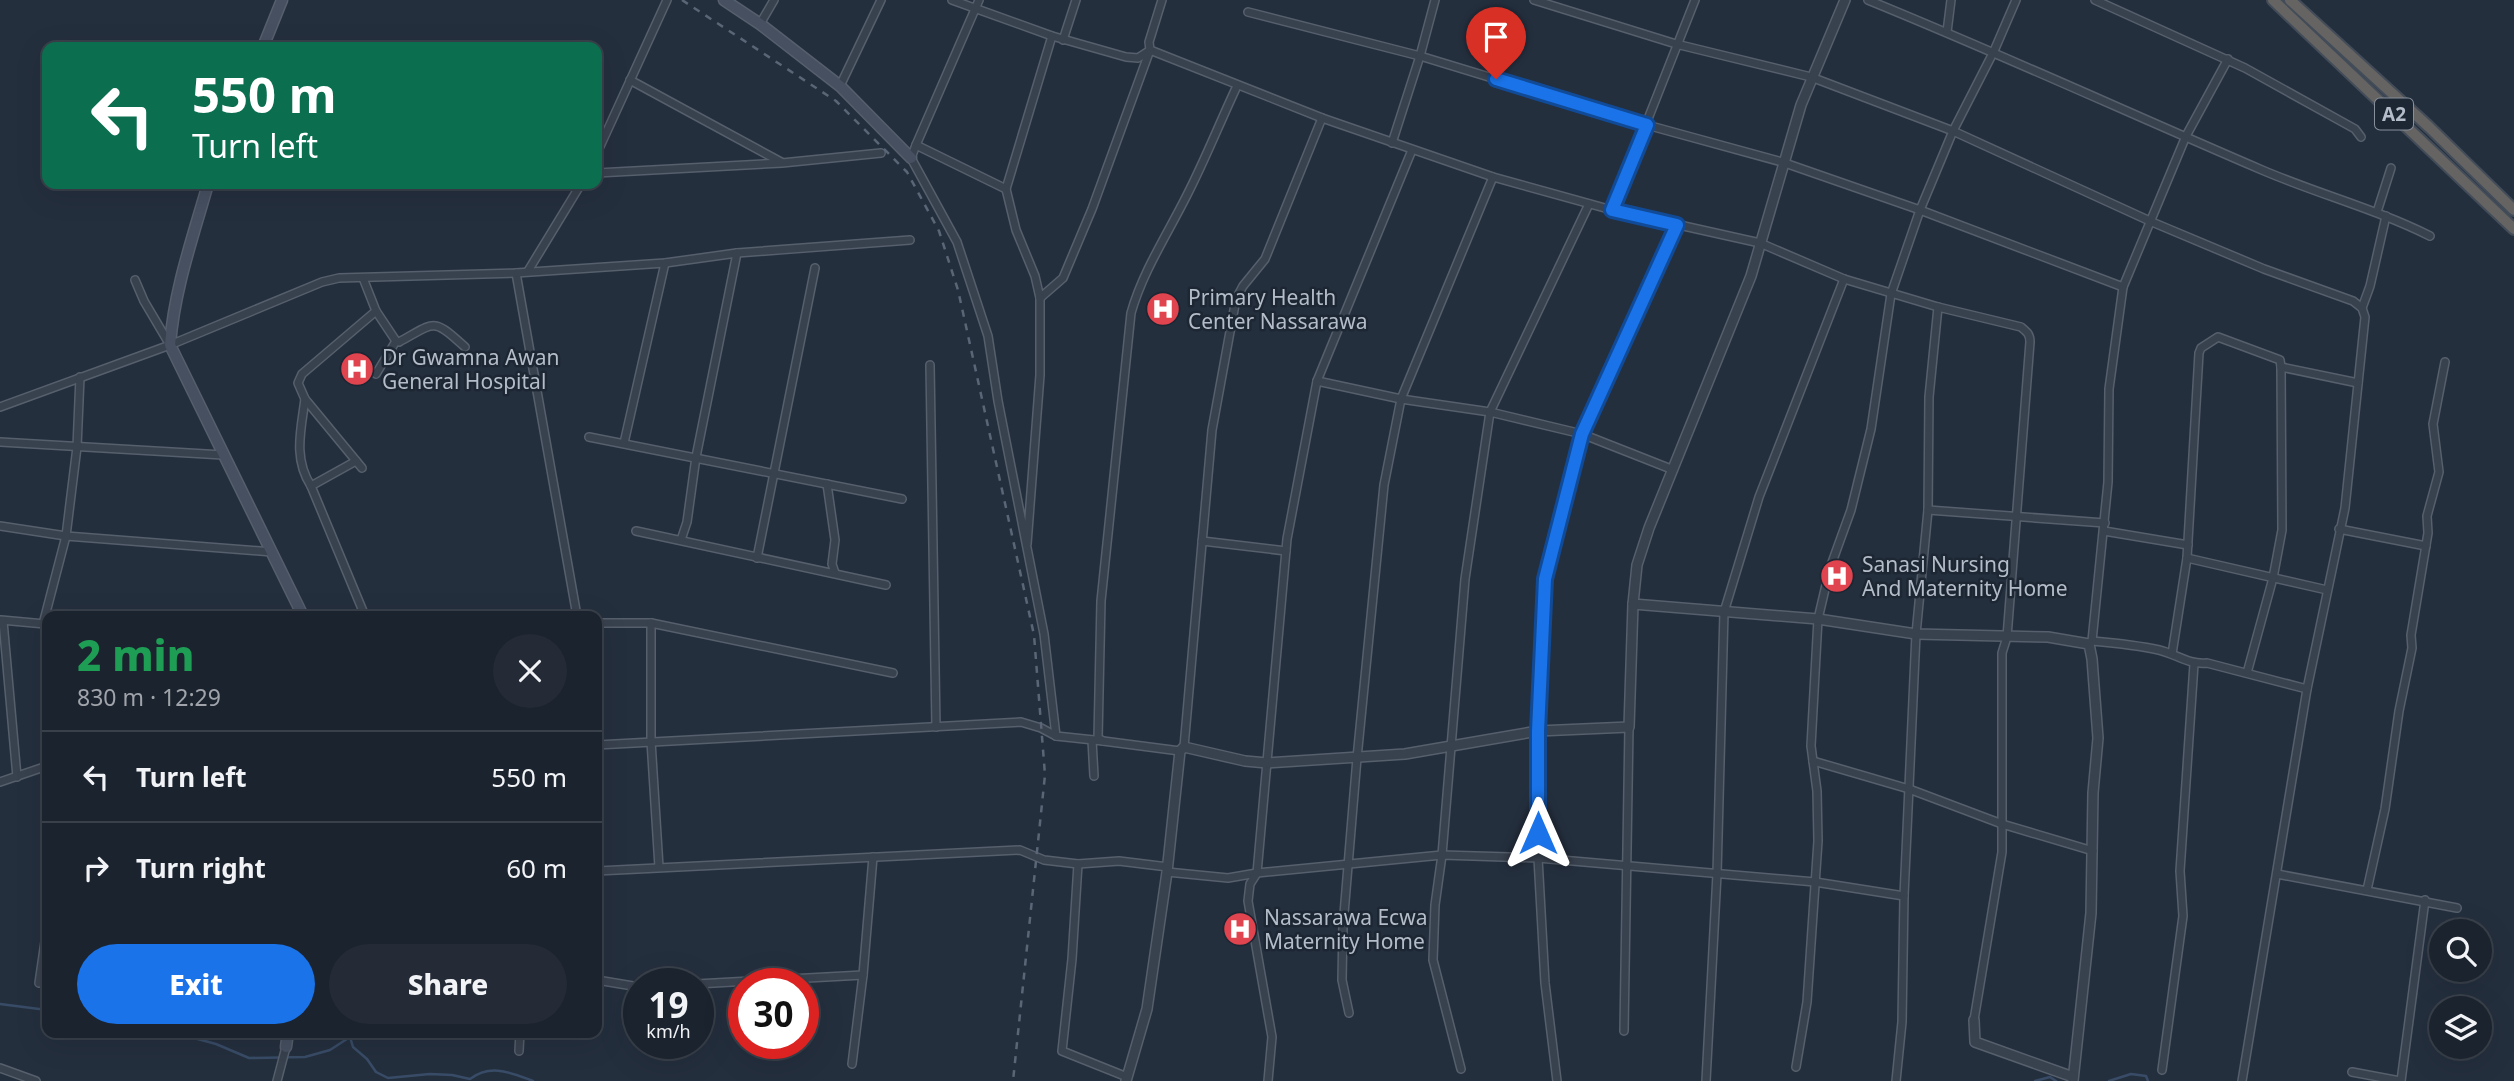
<!DOCTYPE html>
<html lang="en">
<head>
<meta charset="utf-8">
<style>
  :root { --surface:#1b232e; --page:#242b36; --text:#f1f3f6; --muted:#a0a4aa; --line:#39404a; --accent:#1a73e8 }
  body { margin:0; font-family:"Noto Sans",sans-serif; background:var(--page); color:var(--text); height:100vh; display:flex; flex-direction:column; font-size:26px; white-space:nowrap }
  * { box-sizing:border-box; margin:0 }
  p { font-size:23px; color:var(--muted) }
  .icon { flex:none; width:38px; height:38px; fill:none; stroke:currentColor; stroke-width:2; stroke-linecap:round; stroke-linejoin:round }
  .map { position:relative; flex:1; overflow:hidden }
  .side { position:absolute; left:42px; top:611px; width:560px; height:427px; display:flex; flex-direction:column; background:var(--surface); border-radius:14px; box-shadow:0 7px 28px #0002,0 0 0 2px var(--line) }
  .side>* { flex:none }
  .top-card { position:absolute; left:42px; top:42px; width:560px; height:147px; border-radius:14px; box-shadow:0 7px 28px #0002,0 0 0 2px var(--line); background:#0b6e4f; color:#fff; overflow:hidden }
  .controls { position:absolute; left:2429px; top:919px; display:grid; gap:14px }
  .controls a { display:grid; place-items:center; width:63px; height:63px; border-radius:50%; background:var(--surface); box-shadow:0 7px 28px #0002,0 0 0 2px var(--line); font-size:35px }
  .speed { position:absolute; left:623px; top:968px; display:flex; gap:14px; font-size:35px; font-weight:700; text-align:center }
  .speed>* { display:grid; place-content:center; width:91px; height:91px; border-radius:50%; background:var(--surface); box-shadow:0 7px 28px #0002,0 0 0 2px var(--line); line-height:1 }
  .speed small { font-size:18px; font-weight:400 }
  .speed .limit { border:10px solid #d22; background:#fff; color:#111 }
  .pin { position:absolute; display:grid; place-items:center; width:60px; height:60px; color:#fff; margin:-72px -30px; border-radius:50% 50% 50% 0; rotate:-45deg; box-shadow:0 0 7px #0007 }
  .pin .icon { rotate:45deg }
  .me { position:absolute; width:77px; margin:-38px; rotate:0deg; stroke-linejoin:round; filter:drop-shadow(0 0 5px #0008) }
  .turn { display:flex; align-items:center; gap:24px; height:147px; padding:0 35px; font-size:32px }
  .turn .icon { width:91px; height:91px; stroke-width:2.5 }
  .turn b { display:block; font-size:49px; line-height:60px }
  .round { display:grid; place-items:center; flex:none; width:74px; height:74px; border-radius:37px; background:var(--page) }
  .headline { display:flex; align-items:center; justify-content:space-between; height:119px; padding:0 35px }
  h1 { font-size:42px; font-weight:800; line-height:52px; color:#1e9e55 }
  .cta { display:flex; gap:14px; margin-top:auto; padding:14px 35px }
  .cta a { flex:1; height:80px; border-radius:42px; background:var(--accent); color:#fff; font-size:28px; font-weight:800; line-height:80px; text-align:center }
  .cta a+a { background:var(--page); color:var(--text) }
  ul { padding:0; list-style:none }
  li { display:flex; align-items:center; gap:21px; height:91px; padding:0 35px; border-top:2px solid var(--line) }
  li div { flex:1 }
  li b { display:block; font-size:26px }
  li em { font-style:normal }
  .map>svg:first-child { display:block }
</style>
</head>
<body>
<div class="map">
<svg width="2514" height="1081" viewBox="0 0 2514 1081">
  <rect width="100%" height="100%" fill="#242f3e"/>
  <g fill="none" stroke-linecap="round" stroke-linejoin="round">
    <g stroke="#394c67" stroke-width="2.5">
      <polyline points="0,1004 47,1010"/>
      <path d="M172,1032L216,1044L249,1058L305,1057L330,1050L350,1037L353,1047L367,1059L376,1072L388,1078L430,1074L452,1075L470,1079C491,1063 511,1073 533,1081"/>
      <polyline points="2035,1081 2050,1077 2056,1081"/>
      <polyline points="2109,1081 2131,1074 2146,1076 2148,1081"/>
    </g>
    <g stroke="#565f6c" stroke-width="10">
      <g id="minor">
        <polyline points="952,0 1052,36 1126,57 1138,58 1149,51"/>
        <polyline points="1534,0 1676,44 1811,77 1953,131 2152,222 2264,269 2353,301 2362,308 2365,317 2345,508 2307,689 2242,1081"/>
        <path d="M1868,0C2001,54 2131,114 2262,170C2318,194 2376,209 2430,236"/>
        <polyline points="2095,0 2245,68 2355,129 2361,137"/>
        <polyline points="1248,12 1420,56 1647,125 1782,162 1920,210 2123,287"/>
        <polyline points="760,24 774,0"/>
        <polyline points="1947,32 1951,0"/>
        <polyline points="1063,40 1076,0"/>
        <path d="M1150,50L1322,118L1493,177L1612,210L1760,243L1844,279L1938,307L2021,327C2027,332 2030,334 2030,342L2007,637L2002,653V852L1974,1020"/>
        <polyline points="630,80 781,162"/>
        <polyline points="840,86 881,0"/>
        <polyline points="1392,143 1420,56 1435,0"/>
        <polyline points="916,145 979,0"/>
        <polyline points="597,153 667,0"/>
        <polyline points="597,173 782,163 881,153"/>
        <polyline points="1006,189 1052,36"/>
        <polyline points="1612,210 1695,0"/>
        <polyline points="2377,212 2391,168"/>
        <polyline points="528,271 581,184"/>
        <polyline points="516,273 577,616"/>
        <polyline points="363,278 376,311 396,341 376,374"/>
        <polyline points="135,280 144,301 170,345"/>
        <polyline points="1040,298 1063,278 1092,209 1150,50 1149,42 1162,0"/>
        <polyline points="2362,308 2370,286 2386,216"/>
        <path d="M396,341L399,342C436,322 432,317 465,347"/>
        <polyline points="930,365 936,727"/>
        <polyline points="2281,367 2358,383"/>
        <polyline points="1317,381 1401,399 1490,412 1582,434 1671,469"/>
        <path d="M305,399C301,430 293,458 311,486L365,616"/>
        <polyline points="0,407 170,345 322,282 339,278 516,273 665,263 737,253 910,240"/>
        <polyline points="589,437 902,499"/>
        <polyline points="0,442 223,455"/>
        <polyline points="624,443 665,263"/>
        <polyline points="362,468 305,399 298,383 302,374 376,311"/>
        <polyline points="827,484 835,540 832,564 835,573"/>
        <polyline points="311,486 356,461"/>
        <polyline points="1928,510 2105,523"/>
        <polyline points="0,526 66,536 272,552"/>
        <polyline points="2339,529 2426,546"/>
        <polyline points="636,531 886,585"/>
        <polyline points="2104,531 2188,545"/>
        <polyline points="681,540 687,522 696,457 737,253"/>
        <polyline points="1202,541 1286,551"/>
        <polyline points="1027,544 1040,375 1040,298 1035,276 1016,230 1006,189 916,145 911,158 957,242 988,336 998,401 1044,634 1056,736 1103,741"/>
        <polyline points="757,558 815,268"/>
        <polyline points="2187,558 2327,590"/>
        <polyline points="1,620 45,624"/>
        <polyline points="3,621 17,777"/>
        <polyline points="597,623 651,623 893,673"/>
        <polyline points="651,623 651,741 659,867"/>
        <polyline points="43,624 66,536 77,447 80,377"/>
        <path d="M2092,641C2115,643 2137,645 2159,650C2176,654 2189,665 2207,663L2307,689"/>
        <polyline points="2089,644 2092,641 2108,482 2109,389 2123,287 2186,136 2228,59"/>
        <polyline points="2172,654 2187,558 2199,353 2201,348 2218,337 2280,360 2281,367 2282,530 2273,578 2247,673"/>
        <polyline points="1092,740 1094,776"/>
        <polyline points="597,745 1021,722 1041,728 1056,736"/>
        <polyline points="1184,747 1212,430 1236,299 1243,286 1265,259 1322,118"/>
        <path d="M1180,751L1103,741L1098,738L1101,601L1131,313C1143,271 1167,235 1187,195C1205,160 1220,122 1237,86"/>
        <polyline points="1813,761 1909,789 2002,824 2093,851"/>
        <polyline points="0,782 47,766"/>
        <polyline points="1078,864 1119,861 1168,867"/>
        <polyline points="597,871 1020,850 1044,860 1078,864 1072,959 1062,1051 1127,1077"/>
        <polyline points="1167,872 1228,878 1257,873 1442,855 1538,858 1815,882 1904,896"/>
        <polyline points="2277,874 2457,908"/>
        <polyline points="2367,890 2385,809 2399,711 2412,648 2411,635 2428,533 2427,516 2439,472 2433,424 2445,362"/>
        <polyline points="597,980 639,987"/>
        <polyline points="39,983 47,928"/>
        <polyline points="696,984 863,975"/>
        <polyline points="1349,1013 1342,980 1343,926 1357,758 1384,485 1401,399 1493,177"/>
        <polyline points="1624,1031 1629,727"/>
        <polyline points="519,1051 520,1032"/>
        <polyline points="852,1064 863,975 873,857"/>
        <polyline points="1796,1067 1807,1002 1818,841 1817,791 1811,746 1818,619 1830,568 1851,510 1871,429 1891,294 1920,210 1953,131 1994,51 2016,0"/>
        <polyline points="0,1068 36,1081"/>
        <polyline points="1461,1069 1433,960 1435,905 1442,855 1465,579 1490,412 1589,204"/>
        <polyline points="2162,1070 2183,916 2180,871 2194,664"/>
        <polyline points="2352,1072 2400,1081"/>
        <polyline points="277,1081 286,1047"/>
        <polyline points="1268,1081 1272,1037 1248,901 1250,884 1257,873 1287,539 1317,381 1412,150"/>
        <polyline points="1557,1081 1545,983 1538,858 1538,731 1545,578 1582,434 1677,225"/>
        <polyline points="1706,1081 1717,874 1724,612 1759,497 1844,279"/>
        <polyline points="1896,1081 1902,1022 1904,896 1916,634 1928,510 1929,397 1938,307"/>
        <polyline points="2401,1081 2425,900"/>
      </g>
    </g>
    <g stroke="#565f6c" stroke-width="12">
      <g id="tertiary">
        <polyline points="1845,0 1801,105 1751,276 1649,528 1637,565 1633,604 1818,619 1916,634 2048,637 2089,644 2092,659 2098,738 2093,793 2091,913 2073,1081"/>
        <polyline points="1974,1020 1975,1042 2073,1077"/>
        <polyline points="1126,1081 1147,1009 1167,872 1180,751 1184,747 1245,761 1267,763 1405,754 1538,731 1629,727 1633,604"/>
      </g>
    </g>
    <g stroke="#565f6c" stroke-width="13">
      <g id="secondary">
        <polyline points="724,0 760,24 840,86 911,158"/>
        <polyline points="263,47 282,0"/>
        <path d="M208,184C193,237 174,290 170,345L303,616"/>
        <polyline points="286,1047 288,1032"/>
      </g>
    </g>
    <g stroke="#434c59" stroke-width="14">
      <g id="trunk">
        <polyline points="2273,0 2514,229"/>
        <polyline points="2290,0 2429,127 2514,210"/>
      </g>
    </g>
    <use href="#minor" stroke="#38414e" stroke-width="7"/>
    <use href="#tertiary" stroke="#38414e" stroke-width="9"/>
    <use href="#secondary" stroke="#465061" stroke-width="10"/>
    <use href="#trunk" stroke="#656462" stroke-width="10"/>
    <polyline stroke="#5a6575" stroke-width="2.5" stroke-dasharray="7 7" stroke-linecap="butt" points="682,0 836,101 907,172 939,231 958,290 1034,635 1045,775 1013,1081"/>
  </g>
  <g fill="none" stroke-linecap="round" stroke-linejoin="round">
    <g stroke="#114b97" stroke-width="18">
      <polyline id="route" points="1496,79 1647,125 1612,210 1677,225 1582,434 1545,579 1538,731 1538,833"/>
    </g>
    <use href="#route" stroke="#1a73e8" stroke-width="12"/>
  </g>
  <defs>
    <g id="hospital-disc" transform="scale(1.75)"><circle r="9.5" fill="#e0444e" stroke="#1d2633"/><path d="M-5-5h3v3.5h4V-5h3V5h-3V1.5h-4V5h-3Z" fill="#fff"/></g>
  </defs>
  <g fill-rule="evenodd">
    <use href="#hospital-disc" x="1163" y="309"/>
    <use href="#hospital-disc" x="357" y="369"/>
    <use href="#hospital-disc" x="1837" y="576"/>
    <use href="#hospital-disc" x="1240" y="929"/>
  </g>
  <g text-anchor="middle" dominant-baseline="central" stroke-width="5" stroke-linejoin="round" paint-order="stroke">
    <rect fill="#1d2633" stroke="#878f9c" stroke-width="2" x="2375" y="98.5" width="38" height="31" rx="5"/>
    <g font-size="19" font-weight="bold" fill="#b4bcc9">
      <text x="2394" y="114">A2</text>
    </g>
    <g font-size="21" fill="#b4bcc9" stroke="#1d2633" text-anchor="start">
      <text x="1188" y="297">Primary Health<tspan x="1188" dy="24">Center Nassarawa</tspan></text>
      <text x="382" y="357">Dr Gwamna Awan<tspan x="382" dy="24">General Hospital</tspan></text>
      <text x="1862" y="564">Sanasi Nursing<tspan x="1862" dy="24">And Maternity Home</tspan></text>
      <text x="1264" y="917">Nassarawa Ecwa<tspan x="1264" dy="24">Maternity Home</tspan></text>
    </g>
  </g>
</svg>
<div class="controls">
<a><svg class="icon" aria-label="search" viewBox="0 0 24 24"><circle cx="10" cy="10" r="6"/><path d="M15 15l6 6"/></svg></a>
<a><svg class="icon" aria-label="layers" viewBox="0 0 24 24"><path d="M12 4l9 5-9 5-9-5zM3 14l9 5 9-5"/></svg></a>
</div>
<div class="speed"><div>19<small>km/h</small></div><div class="limit">30</div></div>
<div class="pin" style="left:1496px;top:79px;background:#d93025"><svg class="icon" aria-label="arrive" viewBox="0 0 24 24"><path d="M6 21V4h12l-3 4 3 4H6"/></svg></div>
<svg class="me" style="left:1538px;top:833px" viewBox="-20 -20 40 40"><path d="M0-17L14 15 0 8-14 15z" fill="#1a73e8" stroke="#fff" stroke-width="4"/></svg>
<div class="top-card">
<div class="turn"><svg class="icon" aria-label="left" viewBox="0 0 24 24"><path d="M17 20v-9H6M10 6l-5 5 5 5"/></svg><div><b>550 m</b>Turn left</div></div>
</div>
<section class="side">
<div class="headline"><div><h1>2 min</h1><p>830 m · 12:29</p></div><a class="round"><svg class="icon" aria-label="close" viewBox="0 0 24 24"><path d="M6 6l12 12M18 6L6 18"/></svg></a></div>
<ul>
<li><svg class="icon" aria-label="left" viewBox="0 0 24 24"><path d="M17 20v-9H6M10 6l-5 5 5 5"/></svg><div><b>Turn left</b></div><em>550 m</em></li>
<li><svg class="icon" aria-label="right" viewBox="0 0 24 24"><path d="M7 20v-9h11M14 6l5 5-5 5"/></svg><div><b>Turn right</b></div><em>60 m</em></li>
</ul>
<div class="cta"><a>Exit</a><a>Share</a></div>
</section>
</div>
</body>
</html>
